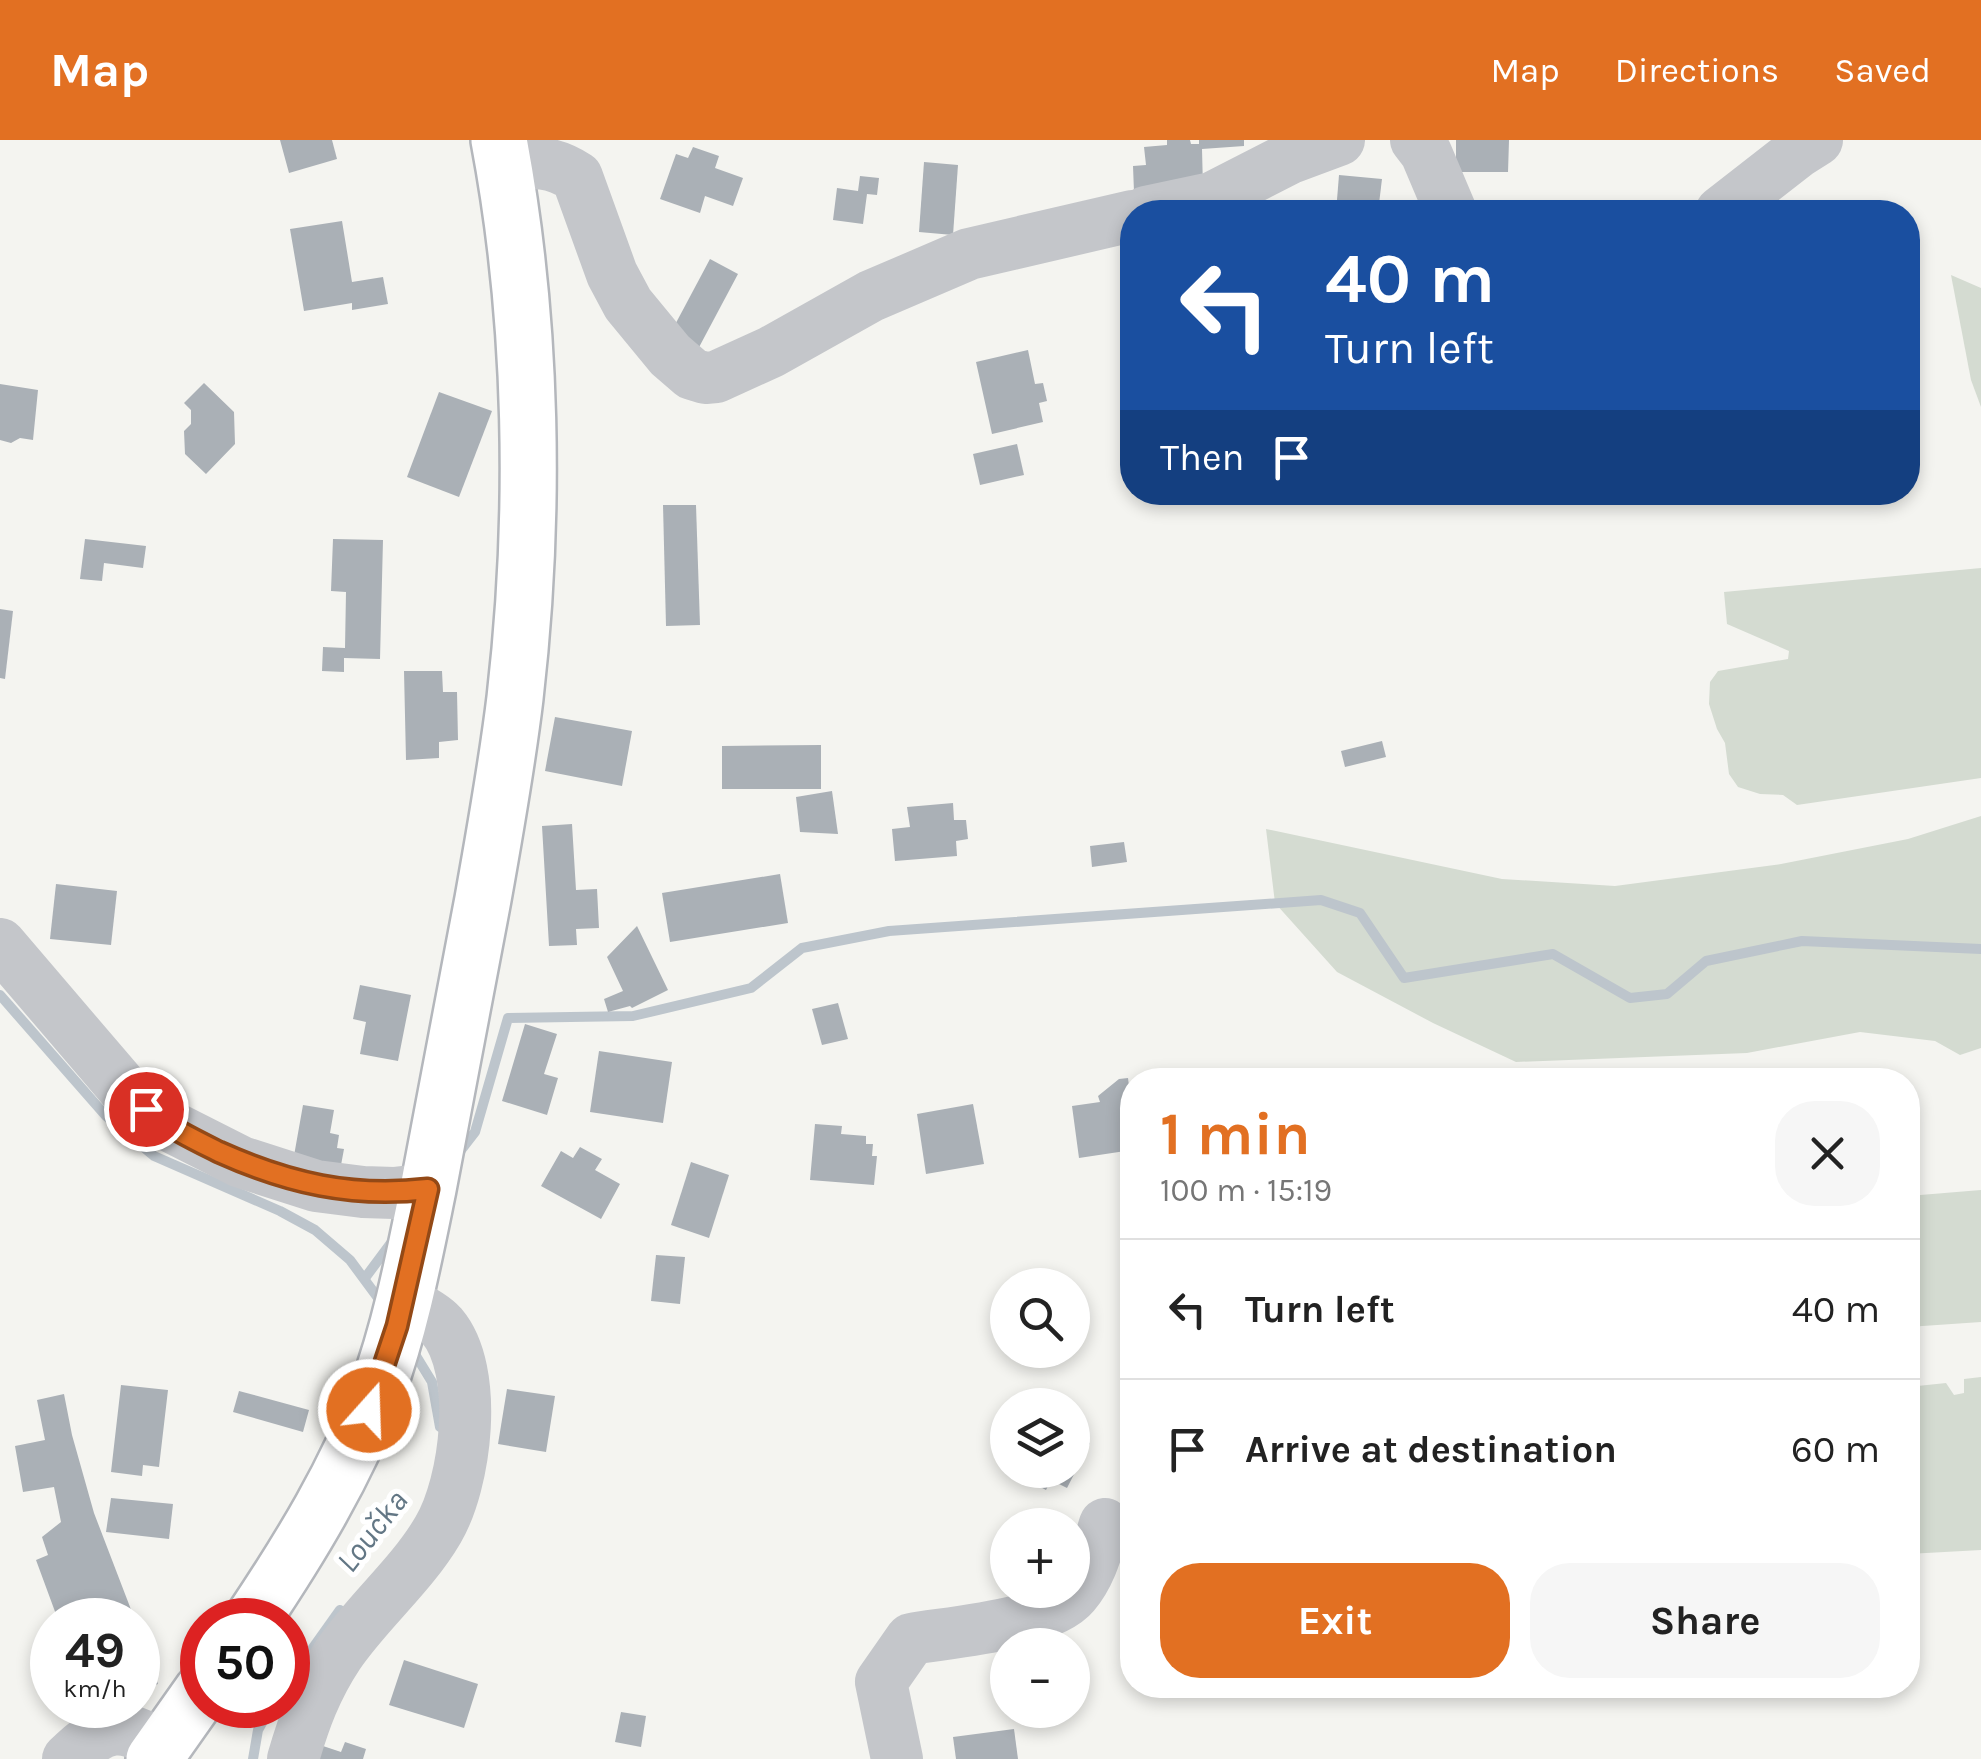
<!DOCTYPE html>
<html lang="en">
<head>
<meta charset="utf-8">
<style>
  :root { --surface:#fff; --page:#f6f6f6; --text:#222; --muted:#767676; --line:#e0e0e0; --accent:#e27022 }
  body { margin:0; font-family:Karla,sans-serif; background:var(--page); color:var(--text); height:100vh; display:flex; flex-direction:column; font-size:38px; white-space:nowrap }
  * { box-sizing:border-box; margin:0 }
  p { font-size:32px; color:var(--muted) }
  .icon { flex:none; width:55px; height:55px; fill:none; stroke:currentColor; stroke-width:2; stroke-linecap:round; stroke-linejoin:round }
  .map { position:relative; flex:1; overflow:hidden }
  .side { position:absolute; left:1120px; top:928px; width:800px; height:630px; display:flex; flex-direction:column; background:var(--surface); border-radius:40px; box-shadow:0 5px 15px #0003 }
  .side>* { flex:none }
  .top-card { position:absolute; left:1120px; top:60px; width:800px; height:305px; border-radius:40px; box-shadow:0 5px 15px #0003; background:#1a4fa0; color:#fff; overflow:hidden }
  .tools { position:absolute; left:990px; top:1128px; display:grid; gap:20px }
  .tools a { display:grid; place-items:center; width:100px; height:100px; border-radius:50%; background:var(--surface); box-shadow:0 5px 15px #0003; font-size:50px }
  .speed { position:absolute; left:30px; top:1458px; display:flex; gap:20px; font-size:50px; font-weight:700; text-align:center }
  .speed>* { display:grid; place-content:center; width:130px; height:130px; border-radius:50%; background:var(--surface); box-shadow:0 5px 15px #0003; line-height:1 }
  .speed small { font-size:25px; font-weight:400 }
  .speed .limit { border:15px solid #d22; background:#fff; color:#111 }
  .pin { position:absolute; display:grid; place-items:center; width:85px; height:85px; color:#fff; margin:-42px; border:5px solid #fff; border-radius:50%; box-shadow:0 2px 10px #0007 }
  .me { position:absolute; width:110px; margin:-55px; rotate:20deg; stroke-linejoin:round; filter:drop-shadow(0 0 8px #0008) }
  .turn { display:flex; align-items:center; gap:35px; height:210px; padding:0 40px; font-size:45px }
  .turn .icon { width:130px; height:130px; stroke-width:2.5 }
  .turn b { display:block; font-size:70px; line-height:85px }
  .then { display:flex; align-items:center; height:95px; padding:0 40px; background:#0003; gap:20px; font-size:38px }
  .round { display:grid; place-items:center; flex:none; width:105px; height:105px; border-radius:40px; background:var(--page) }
  .summary { display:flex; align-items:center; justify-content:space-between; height:170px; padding:0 40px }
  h1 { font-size:60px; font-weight:700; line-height:75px; color:var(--accent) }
  .action { display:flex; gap:20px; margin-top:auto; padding:20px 40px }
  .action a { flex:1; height:115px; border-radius:40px; background:var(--accent); color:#fff; font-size:40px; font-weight:700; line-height:115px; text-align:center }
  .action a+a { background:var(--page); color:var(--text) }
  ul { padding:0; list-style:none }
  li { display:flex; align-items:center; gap:30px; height:140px; padding:0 40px; border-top:2px solid var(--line) }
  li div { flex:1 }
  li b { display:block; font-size:38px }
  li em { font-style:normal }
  header { display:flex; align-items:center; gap:60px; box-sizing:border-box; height:140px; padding:0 50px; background:var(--accent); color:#fff }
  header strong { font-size:48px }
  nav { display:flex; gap:55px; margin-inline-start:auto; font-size:35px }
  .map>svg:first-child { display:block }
</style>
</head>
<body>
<header>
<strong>Map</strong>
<nav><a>Map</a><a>Directions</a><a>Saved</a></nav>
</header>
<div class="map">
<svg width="1981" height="1619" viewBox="0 0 1981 1619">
  <rect width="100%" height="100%" fill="#f4f4f0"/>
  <g fill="#d4dbd1">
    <polygon points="1951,135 1981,148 1981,267 1971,240"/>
    <polygon points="1981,428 1981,638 1797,665 1783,655 1760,654 1738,647 1729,634 1725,603 1717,589 1709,564 1710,542 1718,531 1788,519 1789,511 1727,484 1724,452"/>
    <polygon points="1981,676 1981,908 1960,915 1935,901 1860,892 1747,913 1516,922 1433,883 1337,832 1275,763 1266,689 1502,739 1615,746 1781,724 1908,699"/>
    <polygon points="1981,1050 1981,1182 1908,1187 1908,1056"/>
    <polygon points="1981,1237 1981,1410 1908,1414 1908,1247 1946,1243 1954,1255 1964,1253 1964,1239"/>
  </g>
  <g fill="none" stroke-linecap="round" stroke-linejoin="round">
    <g stroke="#bdc5cc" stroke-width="10">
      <polyline points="0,855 106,976 154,1016 280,1071 315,1090 350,1120 384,1166"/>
      <polyline points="458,1014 475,992 508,878 633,876 751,848 802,808 889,791 1321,760 1360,773 1404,838 1553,814 1630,858 1667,854 1706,821 1802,801 1981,809"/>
      <polyline points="365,1138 394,1099"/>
      <polyline points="410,1206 432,1242 440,1287"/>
      <polyline points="288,1543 340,1470"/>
      <polyline points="253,1619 258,1590 272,1565"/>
    </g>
  </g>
  <g fill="#aab0b6">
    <polygon points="280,0 332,0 337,19 289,33"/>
    <polygon points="1167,0 1190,0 1191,4 1199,4 1199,0 1244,0 1244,6 1202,9 1203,48 1134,52 1133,26 1146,25 1144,7 1167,5"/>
    <polygon points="1456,0 1509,0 1508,32 1456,32"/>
    <polygon points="693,7 719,16 715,28 743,38 733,66 705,56 700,73 660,59 676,14 688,18"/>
    <polygon points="924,22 958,25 953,95 919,92"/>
    <polygon points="1339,35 1382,39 1378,72 1336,72"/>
    <polygon points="860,36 879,38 877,55 867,54 863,84 833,80 837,48 858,51"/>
    <polygon points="342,81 352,142 383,137 388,164 352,170 352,163 304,171 290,89"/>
    <polygon points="710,119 738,134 697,211 669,196"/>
    <polygon points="1028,210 1035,244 1043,243 1047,261 1039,263 1043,282 992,294 976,222"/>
    <polygon points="204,243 234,272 235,304 206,334 185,314 184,291 191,284 191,270 184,263"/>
    <polygon points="0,244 38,250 33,300 20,298 11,303 0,300"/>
    <polygon points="439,252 492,271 459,357 407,337"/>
    <polygon points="1017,304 1024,335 980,345 973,314"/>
    <polygon points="663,365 696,365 700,485 666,486"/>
    <polygon points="85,399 146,406 143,428 104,423 102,441 80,439"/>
    <polygon points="333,399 383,400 380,519 344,518 344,532 322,531 323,507 345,508 346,452 331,451"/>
    <polygon points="0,469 13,471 5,539 0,538"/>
    <polygon points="404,531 442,531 443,552 457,552 458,600 439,602 439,618 406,620"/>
    <polygon points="555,577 632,591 622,646 545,631"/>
    <polygon points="1382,601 1386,617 1345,627 1341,611"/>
    <polygon points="821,605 821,649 722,649 722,606"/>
    <polygon points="832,651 838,694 800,692 796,657"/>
    <polygon points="953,663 954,680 966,680 968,699 956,701 957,716 895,721 892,689 910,687 907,667"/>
    <polygon points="572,684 576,750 597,749 599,788 576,789 577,805 549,806 542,686"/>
    <polygon points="1124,702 1127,722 1092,727 1090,706"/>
    <polygon points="780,734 788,783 670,802 662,753"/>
    <polygon points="56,744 117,751 111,805 50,799"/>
    <polygon points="637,786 668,850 632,868 630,866 608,872 604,859 623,851 607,817"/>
    <polygon points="360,845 411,855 398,921 360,914 366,882 353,879"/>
    <polygon points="838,863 848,899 822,905 812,869"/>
    <polygon points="525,884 557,894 544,934 558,938 547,975 502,961"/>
    <polygon points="599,911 672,922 663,983 590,972"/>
    <polygon points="1128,938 1132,970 1132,1010 1079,1018 1072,966 1100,962 1098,956 1119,939"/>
    <polygon points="973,964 984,1024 926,1034 917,974"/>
    <polygon points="303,965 334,970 330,993 339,995 337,1008 344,1009 339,1036 292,1027"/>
    <polygon points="815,984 842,986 841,994 866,996 866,1004 873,1004 872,1016 877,1016 874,1045 810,1040"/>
    <polygon points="580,1007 602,1019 595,1030 620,1044 601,1079 541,1046 561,1011 573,1018"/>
    <polygon points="691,1022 729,1035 709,1098 671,1085"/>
    <polygon points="656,1115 685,1117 680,1164 651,1161"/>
    <polygon points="121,1245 168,1250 159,1327 143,1325 142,1336 111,1332"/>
    <polygon points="507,1249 555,1256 546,1312 498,1304"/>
    <polygon points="239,1251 309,1270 303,1292 233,1272"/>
    <polygon points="64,1254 72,1295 94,1373 135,1480 70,1480 68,1473 57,1477 36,1420 48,1415 42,1397 61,1382 54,1347 23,1352 15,1306 45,1300 37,1260"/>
    <polygon points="1072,1294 1090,1303 1067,1348 1051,1340 1046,1350 1031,1342 1037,1330 1072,1330"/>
    <polygon points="111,1358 173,1364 169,1399 106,1392"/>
    <polygon points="138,1489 158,1544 138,1551"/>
    <polygon points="404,1520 478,1544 464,1588 389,1565"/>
    <polygon points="621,1572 646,1576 641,1607 615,1602"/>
    <polygon points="1014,1589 1018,1619 956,1619 953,1597"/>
    <polygon points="345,1602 366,1609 363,1619 319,1619 323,1606 341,1612"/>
  </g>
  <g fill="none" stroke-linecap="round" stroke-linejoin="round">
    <g stroke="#b4b7bc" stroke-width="60">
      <g id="major">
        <path d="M252,1480C301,1407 346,1333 377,1251C401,1186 414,1117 428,1049C447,953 465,856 483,759C495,692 507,625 515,558C536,376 533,180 499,0"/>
        <polyline points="154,1619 202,1551"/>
      </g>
    </g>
    <g stroke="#c4c6ca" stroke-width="52">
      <polyline points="1416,0 1426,13 1451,72"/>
      <path d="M504,25C534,22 551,20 577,37L612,134L628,164L670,215L692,234L705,238L716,237L771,212L871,156L969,114L1132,76"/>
      <polyline points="1146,72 1212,58 1288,19 1339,0"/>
      <polyline points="1721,72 1798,12 1817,0"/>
      <polyline points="0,804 130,956 162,982 241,1022 316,1046 363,1052 394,1053 428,1049"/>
      <path d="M68,1619C104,1584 120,1580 163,1607"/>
      <path d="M293,1619C304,1581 316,1548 338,1515C368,1471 411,1436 438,1390C466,1343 480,1231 442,1186C432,1175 416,1168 404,1161"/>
      <path d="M897,1619L881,1542L911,1499C951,1492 1048,1485 1074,1454C1091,1434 1097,1409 1105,1384"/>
    </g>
    <use href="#major" stroke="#fff" stroke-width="55"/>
  </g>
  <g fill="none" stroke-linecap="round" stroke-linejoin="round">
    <g stroke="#934916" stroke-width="25">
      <path id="route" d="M146,969C168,987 193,999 219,1012C288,1043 352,1058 428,1049L397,1186L369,1270"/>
    </g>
    <use href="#route" stroke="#e27022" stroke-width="18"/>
  </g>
  <g text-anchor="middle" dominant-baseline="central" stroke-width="10" stroke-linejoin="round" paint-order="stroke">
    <g font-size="32" font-style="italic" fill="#637785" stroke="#fff">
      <text transform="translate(372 1391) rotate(-52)">Loučka</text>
    </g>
  </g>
</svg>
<div class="tools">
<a><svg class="icon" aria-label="search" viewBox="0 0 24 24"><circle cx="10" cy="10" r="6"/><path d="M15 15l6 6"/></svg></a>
<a><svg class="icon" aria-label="layers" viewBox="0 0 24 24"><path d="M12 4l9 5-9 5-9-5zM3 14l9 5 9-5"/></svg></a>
<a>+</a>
<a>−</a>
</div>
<div class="speed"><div>49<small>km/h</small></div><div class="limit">50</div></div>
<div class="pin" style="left:146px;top:969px;background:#d93025"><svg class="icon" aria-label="arrive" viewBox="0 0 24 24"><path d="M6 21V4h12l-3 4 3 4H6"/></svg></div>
<svg class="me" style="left:369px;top:1270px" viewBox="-20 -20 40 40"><circle r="17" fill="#e27022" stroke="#fff" stroke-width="3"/><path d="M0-11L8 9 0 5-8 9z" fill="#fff"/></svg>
<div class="top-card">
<div class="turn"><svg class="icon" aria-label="left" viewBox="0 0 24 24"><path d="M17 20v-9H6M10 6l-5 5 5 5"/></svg><div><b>40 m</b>Turn left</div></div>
<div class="then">Then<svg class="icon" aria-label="arrive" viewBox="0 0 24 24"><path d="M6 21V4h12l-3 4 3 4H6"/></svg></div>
</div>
<section class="side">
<div class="summary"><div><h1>1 min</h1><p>100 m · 15:19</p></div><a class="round"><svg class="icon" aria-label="close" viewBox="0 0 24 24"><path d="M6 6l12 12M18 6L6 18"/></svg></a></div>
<ul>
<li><svg class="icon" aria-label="left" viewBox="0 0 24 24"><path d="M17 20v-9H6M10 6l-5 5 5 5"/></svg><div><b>Turn left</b></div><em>40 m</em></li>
<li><svg class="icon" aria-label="arrive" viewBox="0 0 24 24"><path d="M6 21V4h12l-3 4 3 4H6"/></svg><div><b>Arrive at destination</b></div><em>60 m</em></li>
</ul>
<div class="action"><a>Exit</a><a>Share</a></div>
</section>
</div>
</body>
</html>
